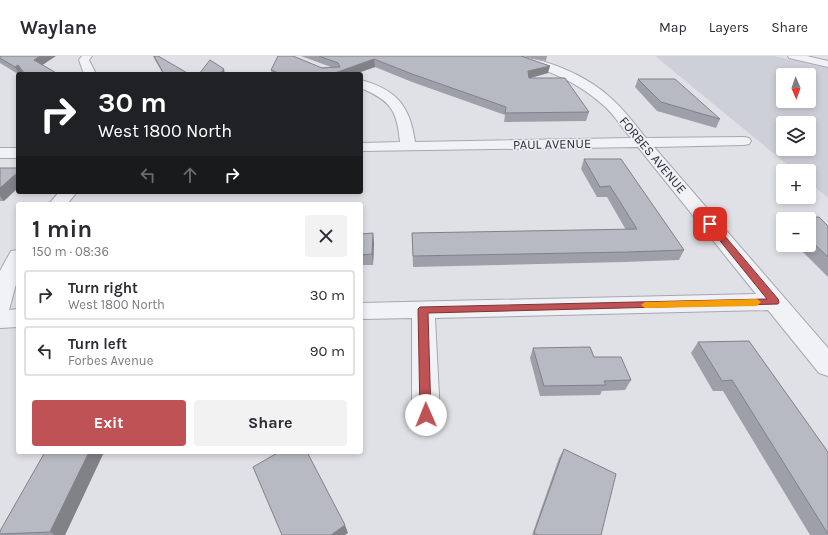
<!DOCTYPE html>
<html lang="en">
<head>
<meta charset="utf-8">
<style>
  :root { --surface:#fff; --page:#f2f2f3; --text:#2b2b33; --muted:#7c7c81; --line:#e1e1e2; --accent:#be5254 }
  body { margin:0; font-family:Karla,sans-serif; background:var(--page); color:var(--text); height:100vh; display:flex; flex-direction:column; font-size:15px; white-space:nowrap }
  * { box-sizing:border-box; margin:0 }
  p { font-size:13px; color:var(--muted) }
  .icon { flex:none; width:22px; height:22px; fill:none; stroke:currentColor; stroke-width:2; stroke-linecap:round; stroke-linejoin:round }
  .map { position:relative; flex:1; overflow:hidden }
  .sheet { position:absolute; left:16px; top:146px; width:347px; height:252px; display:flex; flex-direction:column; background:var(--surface); border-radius:4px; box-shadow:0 2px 6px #0003 }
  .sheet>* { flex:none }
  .guide { position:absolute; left:16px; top:16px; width:347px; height:122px; border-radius:4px; box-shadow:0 2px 6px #0003; background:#202124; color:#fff; overflow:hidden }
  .needle { width:26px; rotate:178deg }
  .fabs { position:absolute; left:776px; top:12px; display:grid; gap:8px }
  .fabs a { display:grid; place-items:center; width:40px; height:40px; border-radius:4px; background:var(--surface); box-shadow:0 2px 6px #0003; font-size:20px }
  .pin { position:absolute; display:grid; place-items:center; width:34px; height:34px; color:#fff; margin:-17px; border-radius:8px; box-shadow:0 2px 6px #0006 }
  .me { position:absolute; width:44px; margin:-22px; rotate:359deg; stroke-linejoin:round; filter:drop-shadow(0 0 3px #0008) }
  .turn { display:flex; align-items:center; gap:14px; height:84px; padding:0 16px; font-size:18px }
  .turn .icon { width:52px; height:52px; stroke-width:2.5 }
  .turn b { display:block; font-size:28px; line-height:34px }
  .lanes { display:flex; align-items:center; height:38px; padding:0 16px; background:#0003; justify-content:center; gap:20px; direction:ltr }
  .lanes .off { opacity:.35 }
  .round { display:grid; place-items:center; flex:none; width:42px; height:42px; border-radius:4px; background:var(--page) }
  .head { display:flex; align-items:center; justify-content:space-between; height:68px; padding:0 16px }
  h1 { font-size:24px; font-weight:700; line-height:30px }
  .action { display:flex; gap:8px; margin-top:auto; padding:8px 16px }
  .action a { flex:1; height:46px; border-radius:4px; background:var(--accent); color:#fff; font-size:16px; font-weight:700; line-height:46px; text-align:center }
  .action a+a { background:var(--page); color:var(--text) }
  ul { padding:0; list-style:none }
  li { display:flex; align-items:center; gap:12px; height:50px; margin:0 8px 6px; padding:0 8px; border:2px solid var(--line); border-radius:4px }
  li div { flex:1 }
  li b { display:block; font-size:15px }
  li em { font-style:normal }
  header { display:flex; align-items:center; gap:24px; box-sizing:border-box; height:56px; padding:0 20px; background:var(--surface); border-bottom:1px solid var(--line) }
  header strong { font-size:19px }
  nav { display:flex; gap:22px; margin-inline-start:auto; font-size:14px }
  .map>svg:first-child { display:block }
</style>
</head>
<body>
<header>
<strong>Waylane</strong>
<nav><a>Map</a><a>Layers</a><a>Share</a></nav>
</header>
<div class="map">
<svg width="828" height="479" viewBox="0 0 828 479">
  <rect width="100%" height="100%" fill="#dfe1e6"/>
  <path fill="#cdd0d8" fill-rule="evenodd" d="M655,0H774L828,12V142L809,126V115H795ZM783,19H809V45H783ZM783,67H809V93H783Z"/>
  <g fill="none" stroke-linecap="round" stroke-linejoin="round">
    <g stroke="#a5a8b0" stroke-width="2">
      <g id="minor">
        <polygon points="82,0 92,0 89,4 96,18 84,18 79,4"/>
        <path d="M506,0C542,0 588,19 614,45C626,56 636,70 646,82L744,81L749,82L751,85L749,88L744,89L654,91L828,292V320L819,317L768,254L435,262L440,359L436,368L426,371L416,368L412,359V262L361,263V247L756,238L638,91L361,95V87L400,86C397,54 391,45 361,32V24C397,34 410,50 415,86L631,82C622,72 614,58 603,49C574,23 544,13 507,2Z"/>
        <polygon points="788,0 807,0 828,5 828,11 789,2"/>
        <rect x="0" y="92" width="18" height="10"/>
        <polygon points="59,136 77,136 67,148 49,148"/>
        <polygon points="18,194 18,221 9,254 18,253 18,271 0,272 0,215 11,195"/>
      </g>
    </g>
    <use href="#minor" fill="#f1f2f5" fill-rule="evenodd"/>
  </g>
  <g fill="#9da0a8">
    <polygon points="0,0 42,9 58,18 24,18 23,17 21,18 18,18 0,7"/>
    <polygon points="153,0 158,0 189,18 163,18 155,4"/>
    <polygon points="301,0 521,0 548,17 529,22 589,56 586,65 504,66 505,59 412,26 375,11 355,18 272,18 271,14 331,11"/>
    <polygon points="523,0 547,0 546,5"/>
    <polygon points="638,23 720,63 716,72 657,55 635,31"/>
    <polygon points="584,103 684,194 679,204 624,206 413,211 412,177 626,174 607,141 597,141 581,113"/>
    <polygon points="0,112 4,145 0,145"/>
    <polygon points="819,161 828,170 828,221 796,189 809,189 809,163 786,163 787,162"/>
    <polygon points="783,168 783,175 780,172"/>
    <polygon points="373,177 374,188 373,209 361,209 361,178"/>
    <polygon points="698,286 828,396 828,479 810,479 723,335 713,335 691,297"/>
    <polygon points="533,292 594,301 631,324 625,334 602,335 600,339 540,340 530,302"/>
    <polygon points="564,393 601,479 532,479 559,402"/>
    <polygon points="104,396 65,479 0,479 0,475"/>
  </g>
  <g fill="#808288">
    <polygon points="40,0 56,0 38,12 34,4"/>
    <polygon points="374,3 375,11 355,18 332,18"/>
    <polygon points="18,9 23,17 21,18 19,18 15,11"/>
    <polygon points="550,10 548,17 527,23 528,15"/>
    <polygon points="224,13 225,18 220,18"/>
    <polygon points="18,116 18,132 4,145 0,140 0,132"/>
    <polygon points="373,177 374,188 373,209 372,198"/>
    <polygon points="89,396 104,396 65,479 55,479 50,476"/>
    <polygon points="345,469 348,477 345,479 331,479"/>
  </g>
  <g fill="#b7bac3" stroke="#808288">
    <polygon points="0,0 40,0 34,4 58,18 25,18 18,9 15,11 0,2"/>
    <polygon points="154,0 158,0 189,18 164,18"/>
    <polygon points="278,0 293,0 322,12 340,11 338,7 319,0 521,0 550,10 528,15 529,22 565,22 589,56 505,57 506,51 412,18 374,3 332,18 281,18 271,14"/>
    <polygon points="210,4 224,13 220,18 199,18"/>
    <polygon points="638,23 675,23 720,63 661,46"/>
    <polygon points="584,103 621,103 684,194 628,196 413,200 412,177 637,173 610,130 600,131"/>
    <polygon points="0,112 18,112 18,116 0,132"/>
    <polygon points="819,161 828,170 828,201 809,183 809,163 788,163 787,162"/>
    <polygon points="373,177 372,198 361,199 361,178"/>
    <polygon points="749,285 828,396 828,478 732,324 722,325 698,286"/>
    <polygon points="590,291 594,301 621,301 631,324 604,325 606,329 544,330 533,292"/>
    <polygon points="564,393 616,418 601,479 538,479 534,477"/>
    <polygon points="45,396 89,396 50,476 0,478 0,475"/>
    <polygon points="279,396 307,396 345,469 331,479 282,479 253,411"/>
  </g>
  <polygon fill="#be5254" stroke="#7c3537" points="708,166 713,166 778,243 779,246 778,248 428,257 431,359 430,362 426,364 422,362 420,359 418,253 420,251 767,243 708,170"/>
  <polygon fill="#f59e0b" points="757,243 761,246 757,250 645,252 641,249 645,246"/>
  <g text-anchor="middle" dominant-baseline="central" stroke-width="3" stroke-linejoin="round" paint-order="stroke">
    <g font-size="13" fill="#2a2e3c" stroke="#eef0f4">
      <text transform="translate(552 88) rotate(-1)">PAUL AVENUE</text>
      <text transform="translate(653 99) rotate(50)">FORBES AVENUE</text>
    </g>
  </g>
</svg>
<div class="fabs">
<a><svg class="needle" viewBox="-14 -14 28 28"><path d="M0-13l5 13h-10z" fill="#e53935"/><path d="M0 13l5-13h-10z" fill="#7c7c81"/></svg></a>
<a><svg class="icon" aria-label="layers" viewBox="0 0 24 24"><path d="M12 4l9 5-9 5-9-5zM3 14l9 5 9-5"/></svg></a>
<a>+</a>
<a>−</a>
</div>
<div class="pin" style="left:710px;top:168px;background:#d93025"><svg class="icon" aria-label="arrive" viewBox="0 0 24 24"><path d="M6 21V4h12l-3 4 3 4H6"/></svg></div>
<svg class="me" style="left:426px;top:359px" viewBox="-20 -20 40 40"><circle r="19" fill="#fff"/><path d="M0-13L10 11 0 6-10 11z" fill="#be5254"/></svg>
<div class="guide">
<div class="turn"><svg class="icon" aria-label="right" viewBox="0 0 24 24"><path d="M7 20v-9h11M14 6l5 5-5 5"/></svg><div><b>30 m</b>West 1800 North</div></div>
<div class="lanes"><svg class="icon off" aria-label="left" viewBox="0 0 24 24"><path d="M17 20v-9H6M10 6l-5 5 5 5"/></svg><svg class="icon off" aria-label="ahead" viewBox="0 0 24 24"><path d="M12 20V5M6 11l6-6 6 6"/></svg><svg class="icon" aria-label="right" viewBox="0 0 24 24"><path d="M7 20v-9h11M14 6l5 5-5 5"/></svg></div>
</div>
<section class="sheet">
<div class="head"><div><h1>1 min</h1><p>150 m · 08:36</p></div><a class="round"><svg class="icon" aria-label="close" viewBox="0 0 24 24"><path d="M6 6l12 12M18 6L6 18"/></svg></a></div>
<ul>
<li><svg class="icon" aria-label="right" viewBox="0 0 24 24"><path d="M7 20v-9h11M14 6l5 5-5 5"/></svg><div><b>Turn right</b><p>West 1800 North</p></div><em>30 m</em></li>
<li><svg class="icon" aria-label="left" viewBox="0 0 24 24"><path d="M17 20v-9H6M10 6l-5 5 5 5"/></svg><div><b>Turn left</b><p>Forbes Avenue</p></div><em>90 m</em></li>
</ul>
<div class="action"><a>Exit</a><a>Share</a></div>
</section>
</div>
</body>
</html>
